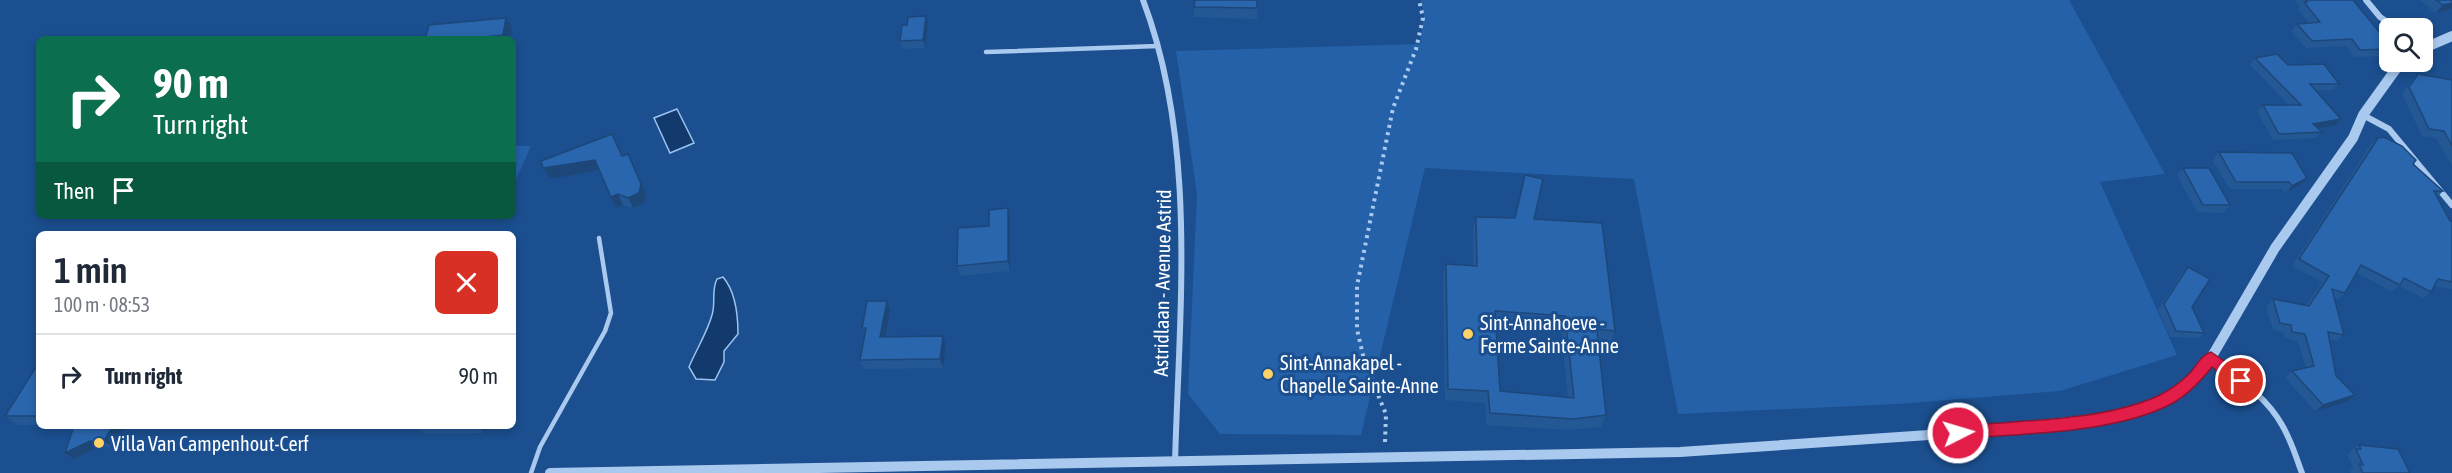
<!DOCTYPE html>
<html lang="en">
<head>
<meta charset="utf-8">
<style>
  :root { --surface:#fff; --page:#f6f6f7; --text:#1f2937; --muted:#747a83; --line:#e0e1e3 }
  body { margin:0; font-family:"Asap Condensed",sans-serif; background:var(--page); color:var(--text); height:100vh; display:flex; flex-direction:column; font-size:22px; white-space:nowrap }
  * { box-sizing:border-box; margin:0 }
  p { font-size:20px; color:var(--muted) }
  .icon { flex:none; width:33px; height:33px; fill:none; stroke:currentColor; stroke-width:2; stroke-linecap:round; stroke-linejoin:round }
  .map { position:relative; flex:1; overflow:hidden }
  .drawer { position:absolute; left:36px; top:231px; width:480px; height:198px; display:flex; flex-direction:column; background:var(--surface); border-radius:9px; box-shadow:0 3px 9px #0003 }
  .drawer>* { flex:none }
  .hud { position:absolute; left:36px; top:36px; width:480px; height:183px; border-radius:9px; box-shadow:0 3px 9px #0003; background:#0b6e4f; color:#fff; overflow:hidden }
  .controls { position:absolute; left:2379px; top:18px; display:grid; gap:12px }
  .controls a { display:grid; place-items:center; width:54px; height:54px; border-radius:9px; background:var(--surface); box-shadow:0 3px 9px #0003; font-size:30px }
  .pin { position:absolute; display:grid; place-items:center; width:51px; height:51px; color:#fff; margin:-26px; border:3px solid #fff; border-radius:50%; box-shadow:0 2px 6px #0007 }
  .me { position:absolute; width:66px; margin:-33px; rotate:85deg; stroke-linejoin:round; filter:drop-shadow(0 0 4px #0008) }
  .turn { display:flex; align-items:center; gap:21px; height:126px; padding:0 18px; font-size:27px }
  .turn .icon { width:78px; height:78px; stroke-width:2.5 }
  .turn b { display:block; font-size:42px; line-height:51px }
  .then { display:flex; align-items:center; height:57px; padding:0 18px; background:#0003; gap:12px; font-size:22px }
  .round { display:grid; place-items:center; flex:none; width:63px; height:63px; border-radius:9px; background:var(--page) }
  .overview { display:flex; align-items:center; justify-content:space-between; height:102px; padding:0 18px }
  h1 { font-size:36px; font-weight:600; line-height:45px }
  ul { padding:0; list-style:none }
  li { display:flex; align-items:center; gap:18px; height:84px; padding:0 18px; border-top:2px solid var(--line) }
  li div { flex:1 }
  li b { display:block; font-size:22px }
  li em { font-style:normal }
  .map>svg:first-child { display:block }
</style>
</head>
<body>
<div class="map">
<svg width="2452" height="473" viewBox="0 0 2452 473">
  <rect width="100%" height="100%" fill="#1b4f8f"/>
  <g fill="#2461a8">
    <polygon points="1421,0 2069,0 2165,174 2100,182 2177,355 2060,391 1898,404 1678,414 1634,179 1425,168 1361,435 1220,434 1188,394 1197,194 1176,51 1420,44 1424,16"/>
    <polygon points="513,146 531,146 515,182 513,182"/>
  </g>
  <g fill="#123a6d" stroke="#9cc4f0" stroke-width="1.5">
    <polygon points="677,109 694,143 670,153 654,118"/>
    <path d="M723,277C735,291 738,315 738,334L724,351V362L715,380L696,379L689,367C696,350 707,333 712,315C716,302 711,291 717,279Z"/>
  </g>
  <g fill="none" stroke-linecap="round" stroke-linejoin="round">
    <polyline stroke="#a9c9ee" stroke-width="4" stroke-dasharray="3 4.5" stroke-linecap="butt" points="1385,442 1386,414 1365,364 1357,329 1357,286 1393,108 1416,49 1423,18 1419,0"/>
    <g stroke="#a9c9ee" stroke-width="4.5">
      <polyline points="986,52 1158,46"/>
      <polyline points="531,473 540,447 605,331 611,313 599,238"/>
    </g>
    <g stroke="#a9c9ee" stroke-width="6">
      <path d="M1143,0C1198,145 1179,311 1175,463"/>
      <polyline points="2366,0 2380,17 2396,28"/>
      <polyline points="2363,115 2389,129 2452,205"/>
      <path d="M2211,358C2237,378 2266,396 2282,425C2291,440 2296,457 2302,473"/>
    </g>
    <g stroke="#a9c9ee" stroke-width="10">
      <polyline points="2422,49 2452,36"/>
      <polyline points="550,473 1680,452 1958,433 2099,419 2133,412 2166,399 2193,380 2211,358 2275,248 2353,138 2363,115 2401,62"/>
    </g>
  </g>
  <g fill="#245895" fill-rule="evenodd">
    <polygon points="1258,0 1257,19 1194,17 1194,7"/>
    <polygon points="2295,0 2353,0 2390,45 2390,52 2386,56 2354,57 2346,46 2306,48 2291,31 2297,24 2309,23 2298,9 2300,7"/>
    <polygon points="2420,0 2452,0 2452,9 2435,13"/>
    <polygon points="506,18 512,28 510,39 425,39"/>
    <polygon points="928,23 925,48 902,49 900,41"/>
    <polygon points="2255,58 2288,65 2339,84 2333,90 2316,90 2341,119 2335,126 2318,129 2322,132 2316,138 2273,140 2257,111 2263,105 2289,105 2250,65"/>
    <polygon points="2418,74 2452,80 2452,166 2436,138 2422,136 2402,94 2411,82"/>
    <polygon points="612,134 623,156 628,154 646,194 644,203 633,208 623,205 616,208 611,197 599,170 550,179 543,168"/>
    <polygon points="2378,138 2413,164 2443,191 2437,197 2450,221 2452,221 2452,289 2434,286 2431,292 2423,298 2399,286 2392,292 2357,273 2345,293 2338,299 2335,298 2344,335 2337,341 2329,340 2336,376 2355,395 2347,402 2315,411 2285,378 2292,371 2306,368 2298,341 2285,338 2284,332 2273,330 2266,306 2273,299 2306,305 2322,282 2292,266 2371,144"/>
    <polygon points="2219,152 2300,185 2285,193 2282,189 2230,189 2212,160"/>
    <polygon points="2183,168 2230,205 2223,213 2197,212 2177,175"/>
    <path d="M1525,175L1534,219L1615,331L1610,343L1598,342L1606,415L1601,427L1569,430L1486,425L1485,403L1445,400L1443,276L1446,264L1473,266V229L1476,217L1514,218ZM1496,323L1561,328L1568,398L1500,391Z"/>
    <polygon points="1010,218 1010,271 960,276 957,266 989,226"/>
    <polygon points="2188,267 2192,307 2204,333 2198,338 2170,337 2158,310 2182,273"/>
    <polygon points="887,301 890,310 886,337 946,346 943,368 864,369 860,360 865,335 862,328"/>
    <polygon points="39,364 39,425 18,425 5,416"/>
    <polygon points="74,426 125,426 112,447 98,447 74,459"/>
    <polygon points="486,426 484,433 424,434 418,428"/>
    <polygon points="2359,445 2410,473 2351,473 2350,470 2353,468 2347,455 2350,453 2350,451"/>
  </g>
  <g fill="#1d4779">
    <polygon points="2452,3 2452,9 2435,13 2443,5"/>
    <polygon points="926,16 928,23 925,48 923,40"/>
    <polygon points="506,18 512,28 510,39 505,39 503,35"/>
    <polygon points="2341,119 2335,126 2307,130 2313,124"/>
    <polygon points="628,154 646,194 644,203 633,208 628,198"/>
    <polygon points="595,160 600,170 550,179 543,168"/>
    <polygon points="2307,178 2300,185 2285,193 2292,186"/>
    <polygon points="618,194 623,205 616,208 611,197"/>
    <polygon points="1008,208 1010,218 1010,271 1008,261"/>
    <polygon points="887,301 890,310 884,346 880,337"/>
    <polygon points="943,336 946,346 943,368 940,359"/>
    <polygon points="2355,395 2347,402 2315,411 2323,405"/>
    <polygon points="113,426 125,426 112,447 104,441"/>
    <polygon points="478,426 486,426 484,433"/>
    <polygon points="90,441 98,447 74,459 65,453"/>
  </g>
  <g fill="#2a66ad" stroke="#1d4779" stroke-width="1.5" fill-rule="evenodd">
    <polygon points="1195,0 1257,0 1257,8 1194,7"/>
    <polygon points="2306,0 2353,0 2390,45 2390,49 2360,50 2352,39 2312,41 2297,24 2320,22 2304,2 2307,2"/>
    <polygon points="2436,0 2452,0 2452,3 2443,5"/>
    <polygon points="926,16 923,40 900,41 902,25 907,25 908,17"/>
    <polygon points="506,18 503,35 467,39 425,39 429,25"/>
    <polygon points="2277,54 2288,65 2324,64 2339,84 2310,84 2341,119 2313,124 2322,132 2279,134 2263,105 2301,105 2255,58"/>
    <polygon points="2418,74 2452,80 2452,146 2444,131 2429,129 2409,87"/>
    <polygon points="612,134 622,156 628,154 641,184 639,193 628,198 618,194 611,197 595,160 543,168 541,161"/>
    <polygon points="2384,137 2402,146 2416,160 2413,164 2443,191 2434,191 2450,221 2452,221 2452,282 2438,279 2431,292 2404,278 2400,285 2361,265 2345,293 2332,289 2344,335 2328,332 2336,376 2355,395 2323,405 2292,371 2314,366 2305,334 2292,332 2291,325 2280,323 2273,299 2309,306 2329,276 2299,259 2378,138"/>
    <polygon points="2219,152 2292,153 2307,178 2292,186 2289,182 2236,182"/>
    <polygon points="2183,168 2209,168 2230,205 2203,205"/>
    <path d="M1525,175L1543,179L1534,219L1602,223L1615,331L1597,329L1606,415L1573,419L1490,413L1488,391L1448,389L1446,264L1477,266L1476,217L1515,218ZM1495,311L1565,316L1574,398L1500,391Z"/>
    <polygon points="1008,208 1008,261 957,266 958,228 989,226 989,210"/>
    <polygon points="2188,267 2210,279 2192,307 2204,333 2176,331 2164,304"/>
    <polygon points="867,301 887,301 880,337 943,336 940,359 860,360 866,328 862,328"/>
    <polygon points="38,364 39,416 5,416"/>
    <polygon points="74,426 113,426 104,441 90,441 65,453"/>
    <polygon points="419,426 478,426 418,428"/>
    <polygon points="2359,445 2398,449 2410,473 2363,473 2359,464 2363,465 2356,449 2361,449"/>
  </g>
  <path fill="#e11d48" stroke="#92132f" stroke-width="1.5" d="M2211,352L2247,377L2249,381L2247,385H2236L2212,367C2200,382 2188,395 2171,404C2114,434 2022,433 1958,439L1950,433L1958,426C2021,420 2099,422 2158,396C2168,391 2181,382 2189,374C2196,367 2201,355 2211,352Z"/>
  <g fill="#ffd166" stroke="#1b4f8f" stroke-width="2">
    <circle cx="1468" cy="334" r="6"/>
    <circle cx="1268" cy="374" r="6"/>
    <circle cx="99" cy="443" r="6"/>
  </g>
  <g text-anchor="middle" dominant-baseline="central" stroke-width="6" stroke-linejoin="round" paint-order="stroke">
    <g font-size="20" fill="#fff" stroke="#1b4f8f">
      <text transform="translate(1162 283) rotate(-89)">Astridlaan - Avenue Astrid</text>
    </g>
    <g font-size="20" fill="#fff" stroke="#1b4f8f" text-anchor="start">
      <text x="1480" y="322">Sint-Annahoeve -<tspan x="1480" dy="23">Ferme Sainte-Anne</tspan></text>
      <text x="1280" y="362">Sint-Annakapel -<tspan x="1280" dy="23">Chapelle Sainte-Anne</tspan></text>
      <text x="111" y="443">Villa Van Campenhout-Cerf</text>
    </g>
  </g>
</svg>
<div class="controls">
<a><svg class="icon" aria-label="search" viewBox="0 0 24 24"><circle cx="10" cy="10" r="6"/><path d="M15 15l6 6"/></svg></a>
</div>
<div class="pin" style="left:2241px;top:381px;background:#d93025"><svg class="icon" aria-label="arrive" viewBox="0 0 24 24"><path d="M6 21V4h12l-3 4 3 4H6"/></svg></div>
<svg class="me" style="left:1958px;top:433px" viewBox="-20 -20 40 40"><circle r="17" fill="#e11d48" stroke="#fff" stroke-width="3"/><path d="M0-11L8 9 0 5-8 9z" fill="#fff"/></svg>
<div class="hud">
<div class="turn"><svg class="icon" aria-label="right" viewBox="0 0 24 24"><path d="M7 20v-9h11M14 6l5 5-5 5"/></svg><div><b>90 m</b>Turn right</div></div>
<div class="then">Then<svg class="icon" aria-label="arrive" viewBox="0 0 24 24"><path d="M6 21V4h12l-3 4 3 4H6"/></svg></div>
</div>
<section class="drawer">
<div class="overview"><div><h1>1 min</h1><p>100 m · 08:53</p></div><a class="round" style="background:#d93025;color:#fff"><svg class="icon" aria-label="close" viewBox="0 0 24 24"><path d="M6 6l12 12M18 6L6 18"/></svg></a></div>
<ul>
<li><svg class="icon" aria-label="right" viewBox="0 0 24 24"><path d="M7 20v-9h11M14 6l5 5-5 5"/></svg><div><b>Turn right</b></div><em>90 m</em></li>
</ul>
</section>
</div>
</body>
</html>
